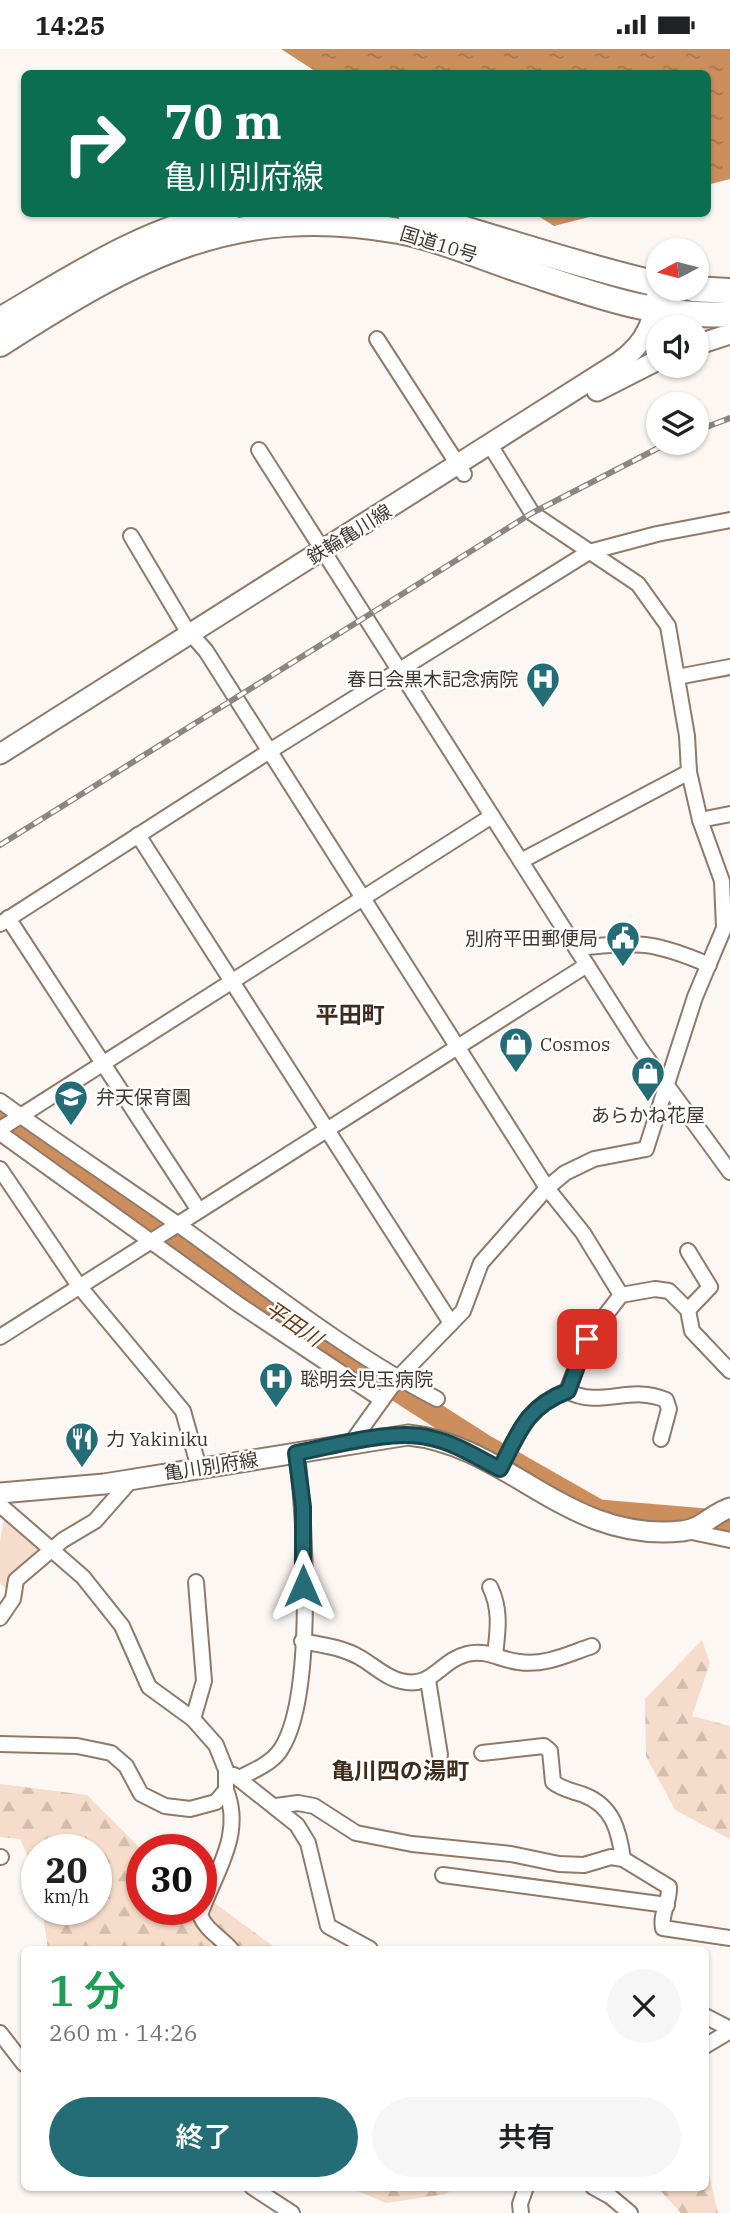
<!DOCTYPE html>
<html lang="ja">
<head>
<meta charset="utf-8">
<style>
  :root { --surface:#fff; --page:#f6f6f6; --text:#202124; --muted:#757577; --accent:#246d77 }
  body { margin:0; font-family:"IBM Plex Serif","Noto Sans JP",serif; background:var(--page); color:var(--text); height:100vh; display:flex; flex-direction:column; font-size:26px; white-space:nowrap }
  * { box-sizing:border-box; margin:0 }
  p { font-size:23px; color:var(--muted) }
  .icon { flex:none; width:38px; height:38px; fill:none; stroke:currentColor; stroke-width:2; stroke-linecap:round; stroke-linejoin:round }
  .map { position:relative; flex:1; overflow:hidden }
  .drawer { position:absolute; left:21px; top:1897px; width:688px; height:245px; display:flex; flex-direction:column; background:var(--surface); border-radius:10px; box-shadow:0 2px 5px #0004 }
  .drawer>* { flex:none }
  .hud { position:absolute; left:21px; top:21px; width:690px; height:147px; border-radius:10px; box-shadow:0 2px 5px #0004; background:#0b6e4f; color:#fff; overflow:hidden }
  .needle { width:46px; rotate:263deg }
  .buttons { position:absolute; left:646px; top:189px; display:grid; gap:14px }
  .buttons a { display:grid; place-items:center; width:63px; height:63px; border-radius:50%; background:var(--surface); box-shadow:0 2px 5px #0004; font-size:35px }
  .speed { position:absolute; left:21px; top:1785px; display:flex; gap:14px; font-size:35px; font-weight:700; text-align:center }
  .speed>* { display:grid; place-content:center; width:91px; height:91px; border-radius:50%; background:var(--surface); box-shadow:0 2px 5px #0004; line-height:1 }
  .speed small { font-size:18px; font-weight:400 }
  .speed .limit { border:10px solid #d22; background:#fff; color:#111 }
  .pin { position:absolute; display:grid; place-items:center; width:60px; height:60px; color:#fff; margin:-30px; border-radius:14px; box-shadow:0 4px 10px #0006 }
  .me { position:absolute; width:77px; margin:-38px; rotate:0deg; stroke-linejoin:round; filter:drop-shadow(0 0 5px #0008) }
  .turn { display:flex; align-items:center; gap:24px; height:147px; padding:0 28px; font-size:32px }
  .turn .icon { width:91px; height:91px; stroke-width:2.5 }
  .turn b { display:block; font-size:49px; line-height:60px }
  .round { display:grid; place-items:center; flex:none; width:74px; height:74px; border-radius:37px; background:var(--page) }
  .headline { display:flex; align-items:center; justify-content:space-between; height:119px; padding:0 28px }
  h1 { font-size:42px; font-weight:600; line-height:52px; color:#1e9e55 }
  .button { display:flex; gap:14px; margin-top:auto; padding:14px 28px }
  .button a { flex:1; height:80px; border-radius:42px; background:var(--accent); color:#fff; font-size:28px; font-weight:600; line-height:80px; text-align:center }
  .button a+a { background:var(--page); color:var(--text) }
  .status { display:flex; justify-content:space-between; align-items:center; height:49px; padding:0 35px; background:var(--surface); direction:ltr }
  .status svg { height:19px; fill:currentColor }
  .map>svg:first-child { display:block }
</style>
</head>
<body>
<div class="status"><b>14:25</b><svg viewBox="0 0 49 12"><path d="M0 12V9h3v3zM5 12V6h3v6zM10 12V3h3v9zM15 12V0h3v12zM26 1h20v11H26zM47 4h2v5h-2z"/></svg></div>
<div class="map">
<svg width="730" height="2164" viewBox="0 0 730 2164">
  <defs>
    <pattern id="forest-firs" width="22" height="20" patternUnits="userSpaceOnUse" patternTransform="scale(1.75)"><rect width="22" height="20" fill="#f6dcca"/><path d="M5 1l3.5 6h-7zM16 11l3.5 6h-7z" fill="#d4bdae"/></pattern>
    <pattern id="water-ripples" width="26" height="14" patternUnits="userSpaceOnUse" patternTransform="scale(1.75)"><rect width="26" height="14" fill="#cd8e5d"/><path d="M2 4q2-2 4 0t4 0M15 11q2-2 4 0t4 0" fill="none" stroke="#a8754d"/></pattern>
  </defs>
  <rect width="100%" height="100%" fill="#fcf7f3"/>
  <polygon fill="#f6dcca" points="4,1471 43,1498 11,1527 7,1541 0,1534 0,1492"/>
  <g fill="url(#forest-firs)">
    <polygon points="702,1591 710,1614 692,1667 730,1677 730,1790 675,1761 646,1707 645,1650"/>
    <polygon points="0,1735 87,1746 142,1801 142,1860 201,1860 201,1844 277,1900 48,1900 42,1860 96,1860 96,1801 37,1801 37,1827 20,1790 0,1788"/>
    <polygon points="705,2108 718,2164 681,2164 658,2139 705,2138"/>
    <polygon points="351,2139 455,2138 456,2139 446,2145 386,2154"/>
  </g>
  <g fill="url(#water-ripples)">
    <polygon points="281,0 730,0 730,130 707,136 707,24 318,24"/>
    <polygon points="535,165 601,165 554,177"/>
  </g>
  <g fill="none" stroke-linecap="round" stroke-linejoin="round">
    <polyline stroke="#cd8e5d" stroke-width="23" points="0,1061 135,1164 288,1271 483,1396 599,1462 730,1473"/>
    <g stroke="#917967" stroke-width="18">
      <g id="street">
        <polyline points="377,290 464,425"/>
        <polyline points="259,401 641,1001 730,1123"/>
        <path d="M131,487L185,578L206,602L547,1139L583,1184L621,1246L587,1290L567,1342C526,1358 519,1383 500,1420"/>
        <polyline points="677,628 730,618"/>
        <polyline points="700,771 730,765"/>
        <polyline points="138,786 451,1274"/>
        <polyline points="521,812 689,723"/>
        <polyline points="8,869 198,1160"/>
        <polyline points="0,875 268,703 589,503 657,485 730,471"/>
        <path d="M576,899C638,893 651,891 709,916"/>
        <path d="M0,1052C58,1094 118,1133 176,1174C262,1235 344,1302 437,1350"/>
        <polyline points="0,1080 492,767"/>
        <polyline points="0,1084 238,1255 382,1351"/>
        <polyline points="0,1120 79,1237 183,1362 199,1419"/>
        <polyline points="621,1246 655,1240 669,1242 688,1261 692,1282 730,1322"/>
        <polyline points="688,1261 710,1238 688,1202"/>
        <polyline points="0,1288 587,916"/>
        <path d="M567,1342C601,1360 630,1335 666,1351L669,1360L661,1390"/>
        <polyline points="352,1393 397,1330 463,1262 481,1214 547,1139 565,1124 594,1110 646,1100 695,948 724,879 722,832 700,771 689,723 687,687 668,577 638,535 532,464 490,396"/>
        <polyline points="0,1456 83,1528 122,1577 149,1638 193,1670 216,1696 226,1721 226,1741 216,1753 190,1760 165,1757 141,1745 126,1717 111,1704 77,1697 0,1695"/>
        <polyline points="687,1482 730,1491"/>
        <path d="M490,1538C501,1560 498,1581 495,1606"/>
        <polyline points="0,1569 13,1550 16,1531 63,1491 95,1472 132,1430"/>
        <path d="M302,1592C322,1596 341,1598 359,1608C372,1615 386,1629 401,1632C433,1640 439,1612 467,1605C488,1600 499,1611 519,1613C545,1617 568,1605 592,1597"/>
        <polyline points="428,1631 440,1706"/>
        <polyline points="193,1670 204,1632 196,1533"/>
        <path d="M482,1704L544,1697L550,1702L553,1733C561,1740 573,1742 584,1746C613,1757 619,1782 623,1810"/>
        <polyline points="234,1726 297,1776 308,1794 328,1877 370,1900"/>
        <path d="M239,1729C253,1722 270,1715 279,1703C317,1652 304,1467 297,1404"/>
        <path d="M226,1741C244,1786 215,1823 200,1866C206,1881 220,1888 231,1900"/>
        <path d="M276,1757L298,1754L314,1757L356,1784L412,1795L511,1805L559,1815L584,1816L611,1808L623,1810L669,1838C670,1853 660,1865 663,1879L730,1889"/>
        <polyline points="0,1808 1,1808"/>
        <polyline points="443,1826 667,1856"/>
        <polyline points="705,1967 730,1980"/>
        <polyline points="0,1984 24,2015"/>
        <polyline points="705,1997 730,1982"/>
        <polyline points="252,2138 292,2164"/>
        <polyline points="593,2138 611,2148 630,2164"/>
        <polyline points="521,2164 520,2155 526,2138"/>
      </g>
    </g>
    <g stroke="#917967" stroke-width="23">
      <g id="secondary">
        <polyline points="696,296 730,285"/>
        <polyline points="597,342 658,311"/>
        <path d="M0,705L619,313C648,293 655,269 658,235"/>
        <path d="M0,1444L104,1435L408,1386C509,1396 567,1494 682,1482C702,1480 713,1464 730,1459"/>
      </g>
    </g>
    <g stroke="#917967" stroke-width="28">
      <g id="highway">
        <path d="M410,164C493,187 574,216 658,235"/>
        <polyline points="693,240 730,242"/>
        <path d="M0,271C72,229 145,180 227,164"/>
        <path d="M0,295C134,209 234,152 399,182C440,190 481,208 520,221C589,244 656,270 730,265"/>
      </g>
    </g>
    <use href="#street" stroke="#fff" stroke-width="14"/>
    <use href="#secondary" stroke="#fff" stroke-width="19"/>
    <use href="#highway" stroke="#fff" stroke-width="24"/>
    <g stroke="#8d857e" stroke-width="6">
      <g id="rail">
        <polyline points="696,382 730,369"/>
        <polyline points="0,796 532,464 668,394"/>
      </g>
    </g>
    <use href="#rail" stroke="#fff" stroke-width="3.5" stroke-dasharray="10" stroke-linecap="butt"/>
  </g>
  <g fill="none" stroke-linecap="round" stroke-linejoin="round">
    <g stroke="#17474d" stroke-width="18">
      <path id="route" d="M303,1537V1458L296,1404C335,1397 393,1379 431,1389C455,1394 478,1409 500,1420C519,1383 526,1358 568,1342L587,1290"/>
    </g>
    <use href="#route" stroke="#246d77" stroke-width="12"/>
  </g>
  <defs>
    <g id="hospital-pin" transform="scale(1.75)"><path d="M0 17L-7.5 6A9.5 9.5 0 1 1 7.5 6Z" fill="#246d77" stroke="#fff"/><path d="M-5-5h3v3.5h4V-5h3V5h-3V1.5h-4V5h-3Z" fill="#fff"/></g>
    <g id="civic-pin" transform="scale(1.75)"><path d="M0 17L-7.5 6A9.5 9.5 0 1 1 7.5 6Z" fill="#246d77" stroke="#fff"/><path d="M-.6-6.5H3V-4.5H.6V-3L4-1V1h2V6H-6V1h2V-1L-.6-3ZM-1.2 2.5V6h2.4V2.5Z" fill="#fff"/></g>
    <g id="shop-pin" transform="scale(1.75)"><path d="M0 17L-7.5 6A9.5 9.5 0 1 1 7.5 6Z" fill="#246d77" stroke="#fff"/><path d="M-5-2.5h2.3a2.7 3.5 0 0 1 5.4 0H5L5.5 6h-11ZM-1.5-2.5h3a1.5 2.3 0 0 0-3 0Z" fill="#fff"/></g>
    <g id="school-pin" transform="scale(1.75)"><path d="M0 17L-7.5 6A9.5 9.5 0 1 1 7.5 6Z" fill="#246d77" stroke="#fff"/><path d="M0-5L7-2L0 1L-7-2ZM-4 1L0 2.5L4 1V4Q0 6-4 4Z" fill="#fff"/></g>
    <g id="restaurant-pin" transform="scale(1.75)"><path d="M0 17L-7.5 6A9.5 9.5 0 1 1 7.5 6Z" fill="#246d77" stroke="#fff"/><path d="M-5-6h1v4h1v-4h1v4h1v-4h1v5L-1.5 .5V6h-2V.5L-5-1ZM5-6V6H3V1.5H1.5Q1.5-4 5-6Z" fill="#fff"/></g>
  </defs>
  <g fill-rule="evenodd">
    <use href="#hospital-pin" x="543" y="630"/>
    <use href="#civic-pin" x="623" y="889"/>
    <use href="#shop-pin" x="516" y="995"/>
    <use href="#shop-pin" x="648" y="1024"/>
    <use href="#school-pin" x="71" y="1048"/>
    <use href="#hospital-pin" x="276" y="1330"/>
    <use href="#restaurant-pin" x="82" y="1390"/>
  </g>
  <g text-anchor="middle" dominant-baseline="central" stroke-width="5" stroke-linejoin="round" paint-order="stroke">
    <g font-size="19" fill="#41372f" stroke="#fff">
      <text transform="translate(439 195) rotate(17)">国道10号</text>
      <text transform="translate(349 485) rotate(-32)">鉄輪亀川線</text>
      <text transform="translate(211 1417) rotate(-9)">亀川別府線</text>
    </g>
    <g font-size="19" fill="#41372f" stroke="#fff" text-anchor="start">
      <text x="518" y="630" text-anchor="end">春日会黒木記念病院</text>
      <text x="598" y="889" text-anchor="end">別府平田郵便局</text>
      <text x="540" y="995">Cosmos</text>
      <text x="96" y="1048">弁天保育園</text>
      <text x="648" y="1066" text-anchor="middle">あらかね花屋</text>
      <text x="300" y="1330">聡明会児玉病院</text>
      <text x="106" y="1390">力 Yakiniku</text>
    </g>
    <g font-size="21" font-style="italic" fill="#653b16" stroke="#fff">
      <text transform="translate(294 1274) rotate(34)">平田川</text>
    </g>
    <g font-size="23" font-weight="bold" fill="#412c1c" stroke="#fff">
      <text x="350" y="965">平田町</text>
      <text x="400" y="1721">亀川四の湯町</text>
    </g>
  </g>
</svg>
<div class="buttons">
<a><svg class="needle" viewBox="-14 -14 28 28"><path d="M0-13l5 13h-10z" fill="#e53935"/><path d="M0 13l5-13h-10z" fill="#757577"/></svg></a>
<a><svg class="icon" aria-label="sound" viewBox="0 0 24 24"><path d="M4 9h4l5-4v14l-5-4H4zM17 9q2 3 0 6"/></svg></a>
<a><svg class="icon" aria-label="layers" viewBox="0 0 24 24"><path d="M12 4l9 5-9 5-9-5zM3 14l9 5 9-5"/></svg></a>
</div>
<div class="speed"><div>20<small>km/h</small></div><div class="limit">30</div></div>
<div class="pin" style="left:587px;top:1290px;background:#d93025"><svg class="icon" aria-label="arrive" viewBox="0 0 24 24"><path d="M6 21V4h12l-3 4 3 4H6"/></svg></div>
<svg class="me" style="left:303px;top:1537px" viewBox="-20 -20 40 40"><path d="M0-17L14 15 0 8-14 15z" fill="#246d77" stroke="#fff" stroke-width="4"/></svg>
<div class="hud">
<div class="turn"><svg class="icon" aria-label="right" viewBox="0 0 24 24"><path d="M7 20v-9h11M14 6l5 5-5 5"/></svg><div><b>70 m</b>亀川別府線</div></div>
</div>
<section class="drawer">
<div class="headline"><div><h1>1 分</h1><p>260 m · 14:26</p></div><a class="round"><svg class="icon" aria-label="close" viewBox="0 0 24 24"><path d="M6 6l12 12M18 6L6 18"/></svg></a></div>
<div class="button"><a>終了</a><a>共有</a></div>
</section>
</div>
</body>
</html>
